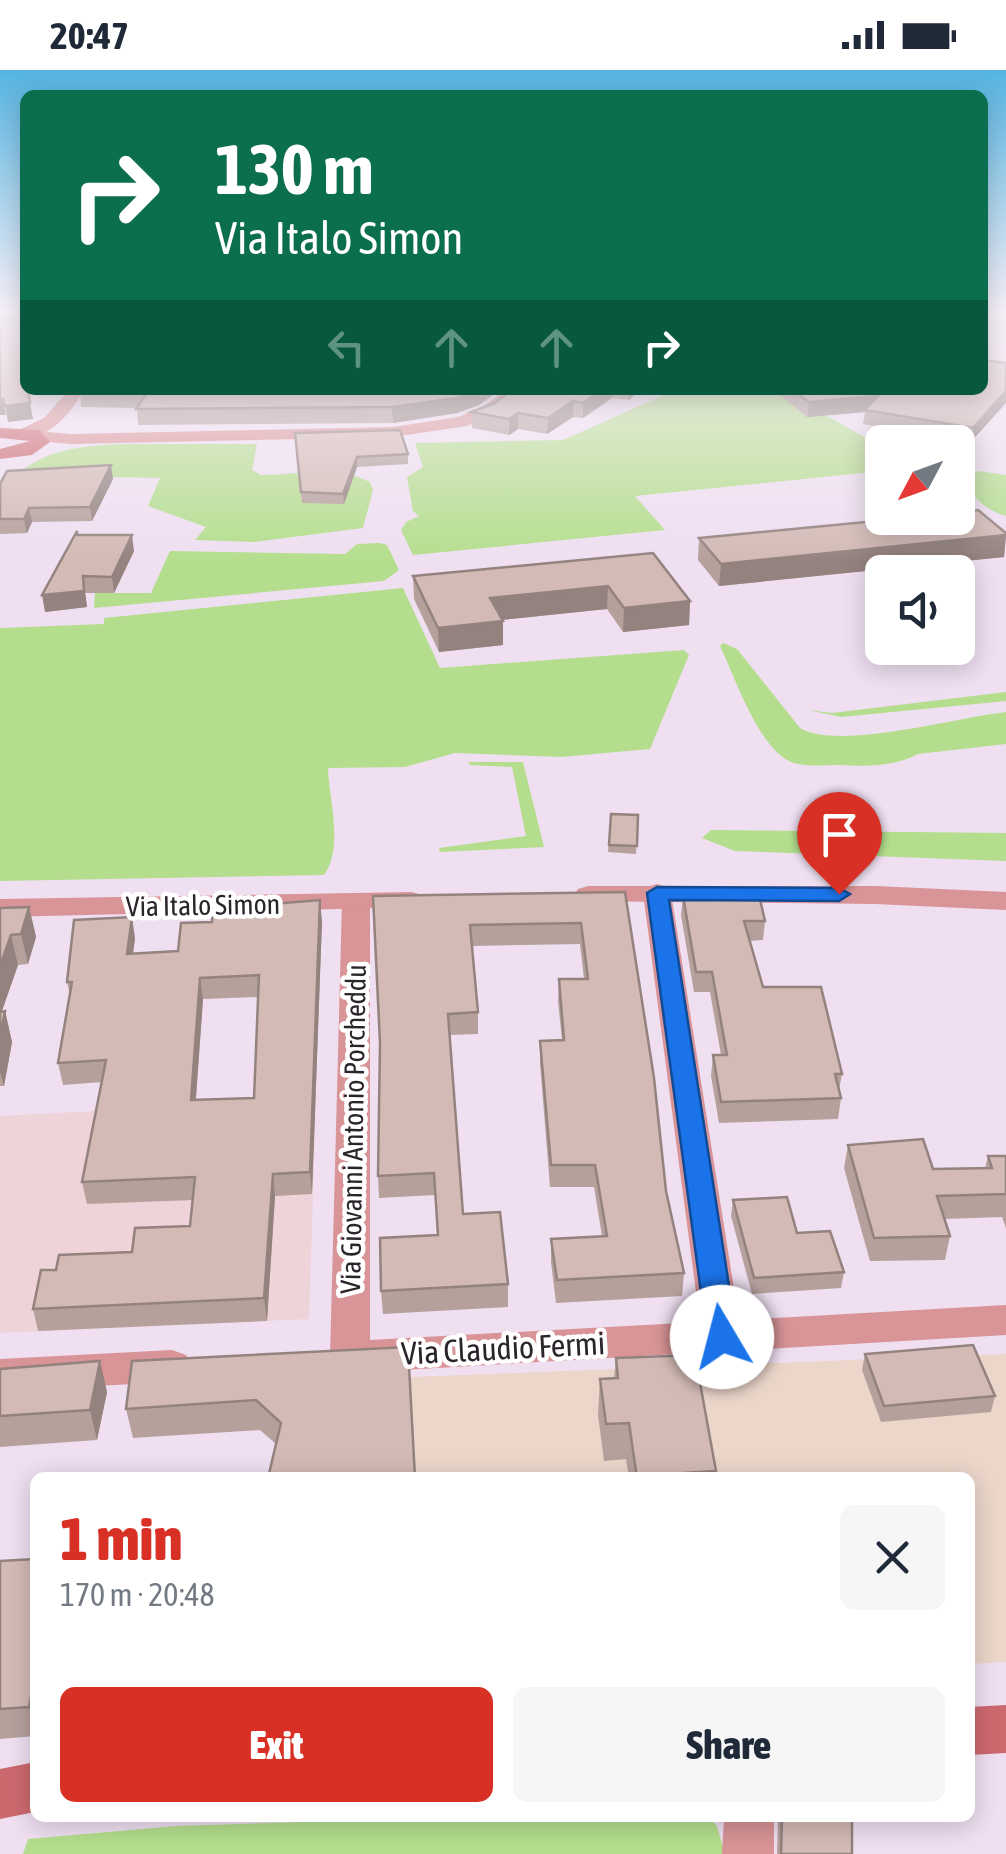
<!DOCTYPE html>
<html lang="en">
<head>
<meta charset="utf-8">
<style>
  :root { --surface:#fff; --page:#f6f6f7; --text:#1f2937; --muted:#747a83; --accent:#d93025 }
  body { margin:0; font-family:"Asap Condensed",sans-serif; background:var(--page); color:var(--text); height:100vh; display:flex; flex-direction:column; font-size:38px; white-space:nowrap }
  * { box-sizing:border-box; margin:0 }
  p { font-size:32px; color:var(--muted) }
  .icon { flex:none; width:55px; height:55px; fill:none; stroke:currentColor; stroke-width:2; stroke-linecap:round; stroke-linejoin:round }
  .map { position:relative; flex:1; overflow:hidden }
  .panel { position:absolute; left:30px; top:1402px; width:945px; height:350px; display:flex; flex-direction:column; background:var(--surface); border-radius:15px; box-shadow:0 5px 25px #0003 }
  .panel>* { flex:none }
  .top-card { position:absolute; left:20px; top:20px; width:968px; height:305px; border-radius:15px; box-shadow:0 5px 25px #0003; background:#0b6e4f; color:#fff; overflow:hidden }
  .needle { width:65px; rotate:229deg }
  .buttons { position:absolute; left:865px; top:355px; display:grid; gap:20px }
  .buttons a { display:grid; place-items:center; width:110px; height:110px; border-radius:15px; background:var(--surface); box-shadow:0 5px 25px #0003; font-size:50px }
  .pin { position:absolute; display:grid; place-items:center; width:85px; height:85px; color:#fff; margin:-102px -42px; border-radius:50% 50% 50% 0; rotate:-45deg; box-shadow:0 0 10px #0007 }
  .pin .icon { rotate:45deg }
  .me { position:absolute; width:110px; margin:-55px; rotate:352deg; stroke-linejoin:round; filter:drop-shadow(0 0 8px #0008) }
  .turn { display:flex; align-items:center; gap:35px; height:210px; padding:0 30px; font-size:45px }
  .turn .icon { width:130px; height:130px; stroke-width:2.5 }
  .turn b { display:block; font-size:70px; line-height:85px }
  .lanes { display:flex; align-items:center; height:95px; padding:0 30px; background:#0003; justify-content:center; gap:50px; direction:ltr }
  .lanes .off { opacity:.35 }
  .round { display:grid; place-items:center; flex:none; width:105px; height:105px; border-radius:15px; background:var(--page) }
  .overview { display:flex; align-items:center; justify-content:space-between; height:170px; padding:0 30px }
  h1 { font-size:60px; font-weight:800; line-height:75px; color:var(--accent) }
  .primary-button { display:flex; gap:20px; margin-top:auto; padding:20px 30px }
  .primary-button a { flex:1; height:115px; border-radius:15px; background:var(--accent); color:#fff; font-size:40px; font-weight:800; line-height:115px; text-align:center }
  .primary-button a+a { background:var(--page); color:var(--text) }
  .status { display:flex; justify-content:space-between; align-items:center; height:70px; padding:0 50px; background:var(--surface); direction:ltr }
  .status svg { height:28px; fill:currentColor }
  .map>svg:first-child { display:block }
</style>
</head>
<body>
<div class="status"><b>20:47</b><svg viewBox="0 0 49 12"><path d="M0 12V9h3v3zM5 12V6h3v6zM10 12V3h3v9zM15 12V0h3v12zM26 1h20v11H26zM47 4h2v5h-2z"/></svg></div>
<div class="map">
<svg width="1006" height="1784" viewBox="0 0 1006 1784">
  <rect width="100%" height="100%" fill="#efdff1"/>
  <polygon fill="#eed3d8" points="316,1030 309,1249 0,1263 0,1046"/>
  <polygon fill="#ecd6ca" points="1006,1284 1006,1592 970,1594 970,1408 415,1407 410,1307"/>
  <g fill="#b4de8d">
    <polygon points="675,320 810,320 824,344 882,377 882,401 635,426 665,460 413,485 401,460 406,452 419,446 413,441 407,407 423,397 415,373 563,370"/>
    <path d="M122,374H257L252,400L261,405C299,405 333,395 370,412L373,420L363,458L254,472L195,470L206,457L148,436L160,408L54,406L11,411C41,379 80,376 122,374Z"/>
    <path d="M979,401L1006,405V446C986,441 967,424 963,404Z"/>
    <polygon points="380,473 387,475 399,500 384,511 94,538 95,523 151,523 170,481 345,484 357,474"/>
    <path d="M403,518L440,598L684,580L689,585L650,679L561,687L455,683L405,697L328,698C329,731 344,777 324,805L0,811V558L104,554V548Z"/>
    <path d="M723,573L737,579L800,658C838,681 959,647 1006,642V674L918,684C896,696 866,697 841,695C827,695 808,697 794,693C760,683 735,607 720,576Z"/>
    <polygon points="1006,622 1006,631 841,647 808,640 832,643"/>
    <polygon points="468,692 523,692 544,777 440,782 439,778 526,766 512,697 470,695"/>
    <polygon points="711,760 1006,763 1006,791 735,781 702,768"/>
    <polygon points="438,1748 709,1748 717,1756 725,1784 23,1784 28,1769 176,1756"/>
  </g>
  <g fill="none" stroke-linecap="round" stroke-linejoin="round">
    <g fill="#d89496" fill-rule="evenodd">
      <polygon points="506,320 525,320 493,346 467,356 393,367 71,374 37,371 28,366 37,361 71,364 393,357 458,347 481,338"/>
      <polygon points="657,814 667,817 671,823 739,1250 1006,1235 1006,1265 350,1303 336,1298 330,1287 342,832 346,826 366,826 370,832 370,1270 700,1252 643,823 647,817"/>
      <polygon points="172,1280 186,1285 192,1296 186,1307 172,1312 0,1321 0,1289"/>
      <polygon points="724,1748 774,1748 774,1784 722,1784"/>
    </g>
    <g fill="#d89496" fill-rule="evenodd">
      <path d="M69,320H85C70,342 51,370 21,367V359L44,348Z"/>
      <polygon points="588,816 875,816 1006,822 1006,840 875,834 578,831 574,825 578,819"/>
      <polygon points="412,822 422,825 426,831 422,837 0,847 0,829"/>
    </g>
    <g fill="#cc696f" fill-rule="evenodd">
      <polygon points="0,358 39,360 50,372 32,385 0,389 0,379 30,371 0,368"/>
      <polygon points="1006,1635 1006,1683 970,1685 970,1637"/>
      <polygon points="35,1692 35,1742 0,1749 0,1699"/>
    </g>
  </g>
  <g fill="#b5a09c" fill-rule="evenodd">
    <polygon points="1006,293 970,373 863,354 865,342 807,347 774,320 982,320"/>
    <polygon points="80,320 500,320 479,335 457,343 393,353 138,355 137,338 81,337"/>
    <polygon points="512,320 640,320 629,330 612,328 583,348 573,347 547,364 518,359 509,365 472,358 471,342 495,333"/>
    <polygon points="295,363 408,384 408,394 357,397 344,434 302,433"/>
    <polygon points="113,409 92,451 32,452 27,463 0,464 0,414"/>
    <polygon points="1006,463 1004,487 719,516 698,490 699,468"/>
    <polygon points="77,465 134,481 114,523 85,523 87,537 45,542"/>
    <polygon points="653,483 690,531 689,555 623,562 607,539 502,550 503,575 439,582 414,529 413,506"/>
    <polygon points="611,744 638,745 636,784 608,782"/>
    <polygon points="625,822 666,1121 684,1203 682,1226 556,1233 551,1192 551,1169 602,1166 594,1117 550,1117 540,993 540,971 562,970 558,931 559,909 584,909 580,874 472,876 478,942 478,964 450,965 463,1144 508,1214 508,1237 383,1244 381,1221 437,1165 435,1125 379,1128 378,1106 380,973 373,826"/>
    <polygon points="683,826 765,851 763,870 750,871 763,917 842,1004 839,1020 841,1028 838,1049 719,1053 711,1006 713,985 721,985 710,922 694,922 681,845"/>
    <polygon points="29,837 36,867 28,894 18,895 2,941 5,941 12,972 4,1016 0,1016 0,838"/>
    <path d="M322,851L312,1124L275,1126L267,1251L38,1261L33,1239L56,1200L132,1182L190,1156L193,1130L87,1134L82,1112L102,1012L63,1015L58,993L70,925L67,912L135,868L133,884L178,881ZM258,927L254,1028L196,1030L203,929Z"/>
    <polygon points="848,1075 933,1099 985,1098 988,1086 1006,1086 1006,1158 1002,1147 944,1149 950,1166 945,1190 870,1191 844,1098"/>
    <polygon points="733,1130 844,1202 841,1218 752,1224 731,1146"/>
    <polygon points="408,1277 276,1374 260,1360 133,1368 126,1339"/>
    <polygon points="865,1284 995,1326 991,1342 881,1352 862,1300"/>
    <polygon points="616,1288 716,1401 715,1408 629,1408 626,1389 604,1391 598,1345 600,1309 614,1308"/>
    <polygon points="0,1299 107,1322 97,1370 0,1377"/>
    <polygon points="35,1489 35,1666 0,1669 0,1491"/>
    <polygon points="778,1748 852,1748 852,1784 777,1784"/>
  </g>
  <g fill="#94827f">
    <polygon points="0,243 25,243 25,249 0,251"/>
    <polygon points="477,320 500,320 479,335 457,343 393,353 392,337"/>
    <polygon points="601,320 612,320 612,328 583,348 583,333"/>
    <polygon points="629,320 640,320 629,330"/>
    <polygon points="1006,321 1006,333 970,373 973,358"/>
    <polygon points="878,326 865,342 807,347 809,332"/>
    <polygon points="3,329 6,345 0,345 0,330"/>
    <polygon points="573,331 573,347 547,364 548,348"/>
    <polygon points="30,333 33,349 8,352 5,336"/>
    <polygon points="518,343 518,359 509,365 509,349"/>
    <polygon points="357,387 357,397 344,434 343,424"/>
    <polygon points="111,395 113,409 92,451 90,437"/>
    <polygon points="29,438 32,452 27,463 24,449"/>
    <polygon points="132,465 134,481 114,523 112,507"/>
    <polygon points="1006,465 1004,487 719,516 721,494"/>
    <polygon points="83,506 87,537 45,542 42,525"/>
    <polygon points="608,516 607,539 490,551 490,528"/>
    <polygon points="690,531 689,555 623,562 624,538"/>
    <polygon points="503,551 503,575 439,582 438,558"/>
    <polygon points="320,830 322,851 312,1124 310,1102"/>
    <polygon points="29,837 36,867 28,894 21,864"/>
    <polygon points="132,847 135,868 130,905 127,884"/>
    <polygon points="11,865 18,895 0,946 0,896"/>
    <polygon points="200,908 203,929 194,1052 191,1030"/>
    <polygon points="5,941 12,972 4,1016 0,1002 0,965"/>
    <polygon points="273,1104 275,1126 267,1251 264,1228"/>
    <polygon points="100,1291 107,1322 97,1370 90,1340"/>
    <polygon points="35,1606 35,1656 29,1637"/>
  </g>
  <g fill="#d3bab5" stroke="#94827f" stroke-width="2.5" fill-rule="evenodd">
    <polygon points="25,248 25,320 28,320 30,333 5,336 3,329 0,330 0,250"/>
    <polygon points="982,290 1006,293 1006,321 973,358 865,340 878,326 809,332 793,320 982,320"/>
    <polygon points="80,320 477,320 457,328 392,337 136,339 147,323 79,321"/>
    <polygon points="512,320 601,320 583,333 573,331 548,348 518,343 509,349 471,342 495,333"/>
    <polygon points="400,360 408,384 357,387 343,424 301,422 295,363"/>
    <polygon points="111,395 90,437 29,438 24,449 0,449 0,414 7,401"/>
    <polygon points="978,440 1006,463 1006,465 721,494 699,468 907,448 958,448 958,443"/>
    <polygon points="77,461 77,465 132,465 112,507 83,506 84,521 42,525"/>
    <polygon points="653,483 690,531 624,538 608,516 490,528 503,551 438,558 413,506"/>
    <polygon points="611,744 638,745 637,776 609,775"/>
    <polygon points="625,822 654,1008 666,1121 684,1203 557,1210 551,1169 607,1166 595,1095 551,1095 540,971 564,970 559,909 588,909 581,853 470,855 478,942 448,944 463,1144 500,1142 508,1214 381,1221 380,1168 438,1165 434,1103 378,1106 380,973 373,826"/>
    <polygon points="759,825 765,851 744,851 763,917 821,917 842,1004 835,1004 841,1028 721,1032 713,985 727,985 712,902 696,902 683,826"/>
    <path d="M320,830L310,1102L273,1104L264,1228L33,1239L41,1200H56L59,1185L132,1182L135,1158L190,1156L195,1107L82,1112L106,990L58,993L72,912H67L74,850L132,847L127,884L178,881L181,853L212,852L213,839ZM259,905L254,1028L191,1030L200,908Z"/>
    <polygon points="29,837 21,864 11,865 0,896 0,838"/>
    <polygon points="5,941 0,965 0,942"/>
    <polygon points="923,1069 933,1099 992,1098 988,1086 1006,1086 1006,1124 937,1126 950,1166 874,1168 848,1075"/>
    <polygon points="787,1127 797,1163 830,1161 844,1202 754,1208 733,1130"/>
    <polygon points="973,1275 995,1326 884,1336 865,1284"/>
    <polygon points="408,1277 415,1408 268,1408 281,1353 256,1330 126,1339 132,1291"/>
    <polygon points="695,1285 716,1401 684,1403 685,1408 637,1408 629,1353 606,1354 600,1309 618,1308 616,1288"/>
    <polygon points="100,1291 90,1340 0,1346 0,1299"/>
    <polygon points="35,1489 35,1606 29,1637 0,1639 0,1491"/>
    <polygon points="782,1748 852,1748 852,1784 781,1784"/>
  </g>
  <linearGradient id="sky" x2="0" y2="1"><stop stop-color="#55b4e1"/><stop offset="0.49" stop-color="#f8f1f9"/><stop offset="1" stop-color="#f8f1f9" stop-opacity="0"/></linearGradient>
  <rect width="1006" height="492" fill="url(#sky)"/>
  <polygon fill="#1a73e8" stroke="#114b97" stroke-width="2.5" points="657,817 839,818 850,824 839,831 669,830 737,1267 732,1275 722,1278 712,1275 707,1267 647,823"/>
  <g text-anchor="middle" dominant-baseline="central" stroke-width="9" stroke-linejoin="round" paint-order="stroke">
    <g font-size="28" fill="#2a242b" stroke="#fff">
      <text transform="translate(203 835) rotate(-1)">Via Italo Simon</text>
      <text transform="translate(353 1059) rotate(-89)">Via Giovanni Antonio Porcheddu</text>
    </g>
    <g font-size="32" fill="#2a242b" stroke="#fff">
      <text transform="translate(503 1278) rotate(-3)">Via Claudio Fermi</text>
    </g>
  </g>
</svg>
<div class="buttons">
<a><svg class="needle" viewBox="-14 -14 28 28"><path d="M0-13l5 13h-10z" fill="#e53935"/><path d="M0 13l5-13h-10z" fill="#747a83"/></svg></a>
<a><svg class="icon" aria-label="sound" viewBox="0 0 24 24"><path d="M4 9h4l5-4v14l-5-4H4zM17 9q2 3 0 6"/></svg></a>
</div>
<div class="pin" style="left:839px;top:824px;background:#d93025"><svg class="icon" aria-label="arrive" viewBox="0 0 24 24"><path d="M6 21V4h12l-3 4 3 4H6"/></svg></div>
<svg class="me" style="left:722px;top:1267px" viewBox="-20 -20 40 40"><circle r="19" fill="#fff"/><path d="M0-13L10 11 0 6-10 11z" fill="#1a73e8"/></svg>
<div class="top-card">
<div class="turn"><svg class="icon" aria-label="right" viewBox="0 0 24 24"><path d="M7 20v-9h11M14 6l5 5-5 5"/></svg><div><b>130 m</b>Via Italo Simon</div></div>
<div class="lanes"><svg class="icon off" aria-label="left" viewBox="0 0 24 24"><path d="M17 20v-9H6M10 6l-5 5 5 5"/></svg><svg class="icon off" aria-label="ahead" viewBox="0 0 24 24"><path d="M12 20V5M6 11l6-6 6 6"/></svg><svg class="icon off" aria-label="ahead" viewBox="0 0 24 24"><path d="M12 20V5M6 11l6-6 6 6"/></svg><svg class="icon" aria-label="right" viewBox="0 0 24 24"><path d="M7 20v-9h11M14 6l5 5-5 5"/></svg></div>
</div>
<section class="panel">
<div class="overview"><div><h1>1 min</h1><p>170 m · 20:48</p></div><a class="round"><svg class="icon" aria-label="close" viewBox="0 0 24 24"><path d="M6 6l12 12M18 6L6 18"/></svg></a></div>
<div class="primary-button"><a>Exit</a><a>Share</a></div>
</section>
</div>
</body>
</html>
